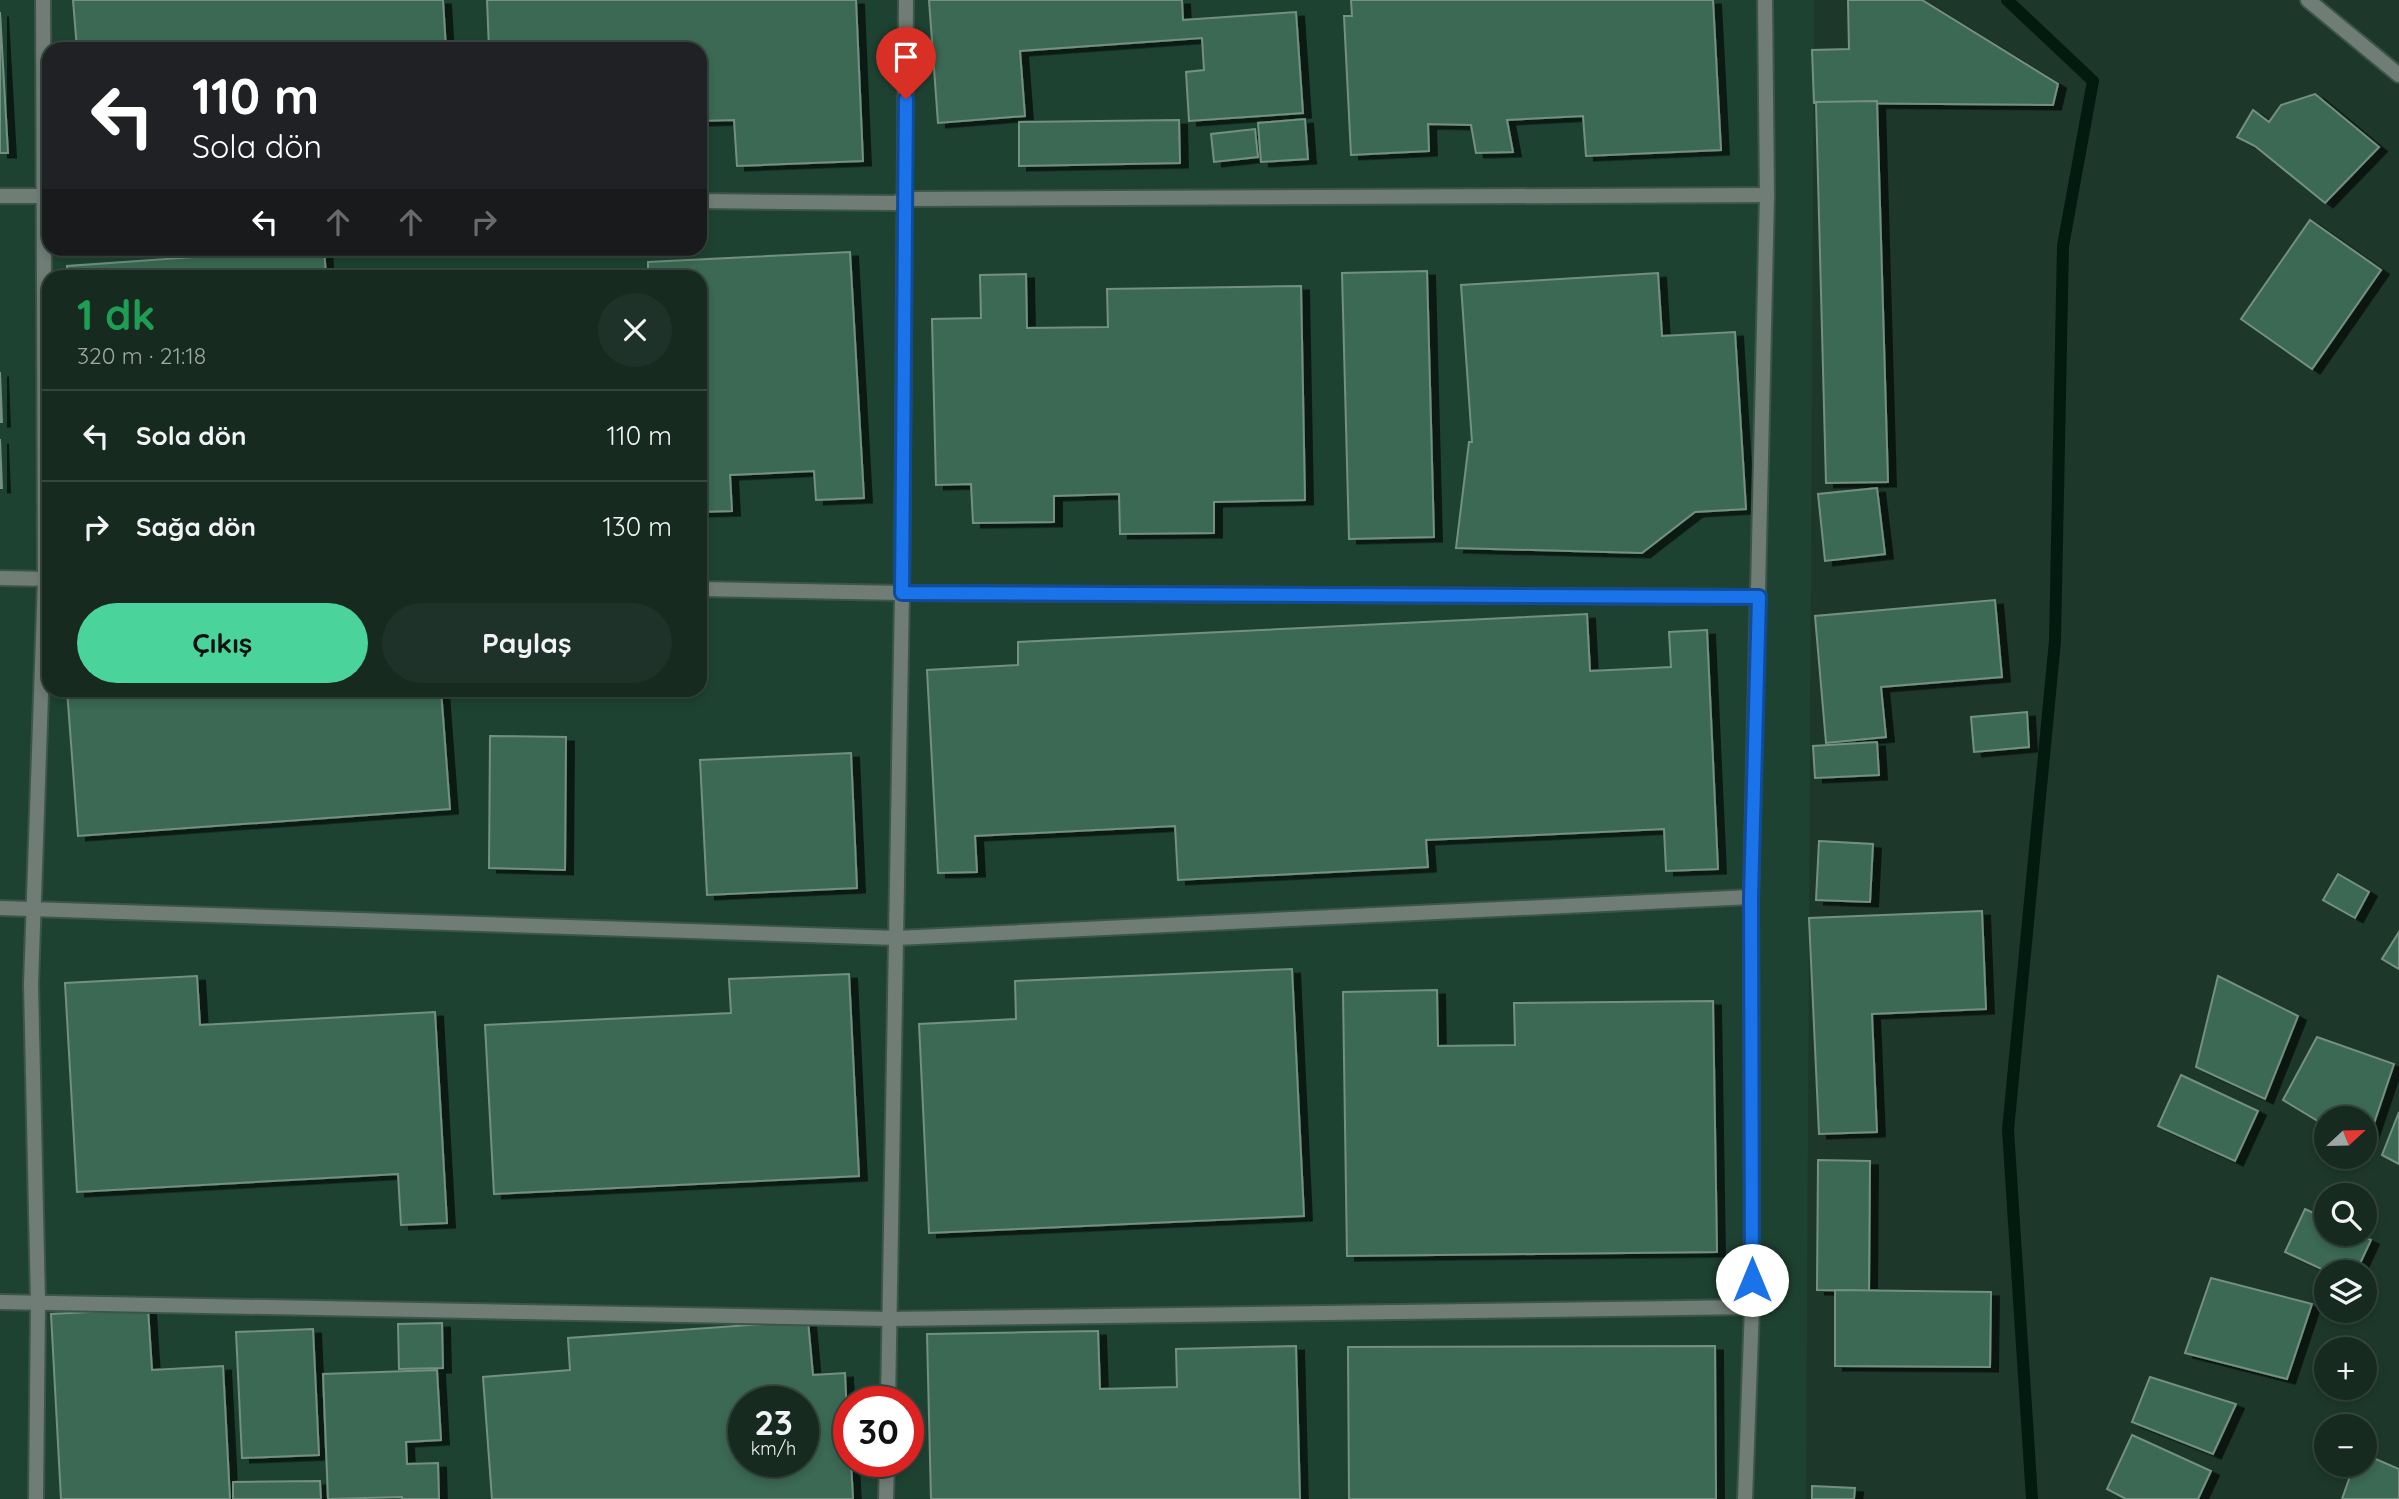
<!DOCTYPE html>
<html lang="tr">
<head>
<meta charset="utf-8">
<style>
  :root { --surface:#162a20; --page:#1f3229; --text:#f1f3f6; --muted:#9ea7a5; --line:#35463e; --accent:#4ad49c }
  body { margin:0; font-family:Quicksand,sans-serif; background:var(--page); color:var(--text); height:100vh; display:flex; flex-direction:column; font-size:26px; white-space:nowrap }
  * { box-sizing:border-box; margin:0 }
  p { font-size:23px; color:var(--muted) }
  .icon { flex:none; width:38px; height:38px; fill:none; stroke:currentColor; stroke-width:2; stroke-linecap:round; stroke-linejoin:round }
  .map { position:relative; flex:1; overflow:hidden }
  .panel { position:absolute; left:42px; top:270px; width:665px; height:427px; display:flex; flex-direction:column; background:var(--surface); border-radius:21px; box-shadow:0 4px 10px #0003,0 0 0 2px var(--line) }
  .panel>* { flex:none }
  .top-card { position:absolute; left:42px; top:42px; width:665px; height:214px; border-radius:21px; box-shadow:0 4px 10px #0003,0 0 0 2px var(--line); background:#202124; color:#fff; overflow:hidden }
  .needle { width:46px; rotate:68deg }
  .tools { position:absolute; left:2314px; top:1106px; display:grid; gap:14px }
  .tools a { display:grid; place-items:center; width:63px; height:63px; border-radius:50%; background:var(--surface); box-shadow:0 4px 10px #0003,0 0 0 2px var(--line); font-size:35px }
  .speed { position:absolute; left:728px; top:1386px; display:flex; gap:14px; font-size:35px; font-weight:700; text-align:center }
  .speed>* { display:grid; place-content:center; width:91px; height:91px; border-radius:50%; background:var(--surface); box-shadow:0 4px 10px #0003,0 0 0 2px var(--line); line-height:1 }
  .speed small { font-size:18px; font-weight:400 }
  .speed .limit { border:10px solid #d22; background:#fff; color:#111 }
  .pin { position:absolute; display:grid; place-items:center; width:60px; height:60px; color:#fff; margin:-72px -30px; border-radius:50% 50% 50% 0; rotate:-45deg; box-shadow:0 0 7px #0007 }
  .pin .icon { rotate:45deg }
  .me { position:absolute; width:77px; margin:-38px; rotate:0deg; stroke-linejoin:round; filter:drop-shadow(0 0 5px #0008) }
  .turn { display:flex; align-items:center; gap:24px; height:147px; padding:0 35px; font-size:32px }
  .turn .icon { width:91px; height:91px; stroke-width:2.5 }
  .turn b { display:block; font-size:49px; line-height:60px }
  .lanes { display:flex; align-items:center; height:66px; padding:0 35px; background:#0003; justify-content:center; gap:35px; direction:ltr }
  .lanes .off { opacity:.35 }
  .round { display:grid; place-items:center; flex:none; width:74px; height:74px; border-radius:37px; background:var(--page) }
  .overview { display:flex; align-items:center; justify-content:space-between; height:119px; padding:0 35px }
  h1 { font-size:42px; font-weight:800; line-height:52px; color:#1e9e55 }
  .action { display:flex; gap:14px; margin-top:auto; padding:14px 35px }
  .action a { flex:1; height:80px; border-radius:42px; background:var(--accent); color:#111; font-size:28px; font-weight:800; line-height:80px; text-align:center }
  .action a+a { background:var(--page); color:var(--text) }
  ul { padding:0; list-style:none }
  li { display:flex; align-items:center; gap:21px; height:91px; padding:0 35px; border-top:2px solid var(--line) }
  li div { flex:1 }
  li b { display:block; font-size:26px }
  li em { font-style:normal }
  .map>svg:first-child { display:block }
</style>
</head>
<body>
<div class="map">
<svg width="2399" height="1499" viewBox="0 0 2399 1499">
  <defs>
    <filter id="shadow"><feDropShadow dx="8" dy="4.5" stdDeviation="0" flood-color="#0009"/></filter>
  </defs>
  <rect width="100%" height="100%" fill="#1d382b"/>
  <path fill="#1e4232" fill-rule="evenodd" d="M0,0H1814L1806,1499H0ZM49,49H700V248H49ZM49,276H700V690H49ZM744,1402H803V1461H744ZM849,1402H908V1461H849Z"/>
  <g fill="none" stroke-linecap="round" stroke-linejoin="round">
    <polyline stroke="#031a10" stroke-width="12" points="2007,0 2093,81 2063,246 2055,641 2008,1130 2032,1499"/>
  </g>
  <g fill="#3b6953" stroke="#739081" stroke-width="2" fill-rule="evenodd" filter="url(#shadow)">
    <polygon points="73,0 443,0 446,49 77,49"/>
    <polygon points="487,0 856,0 863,161 737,166 734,120 700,121 700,49 489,49"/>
    <polygon points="929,0 1182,0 1183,20 1296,12 1303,113 1189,121 1186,72 1204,70 1202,38 1020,51 1025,116 938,123"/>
    <polygon points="1351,0 1713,0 1721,150 1586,156 1583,116 1507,120 1513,152 1476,153 1471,125 1428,124 1429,151 1351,155 1344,16 1352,16"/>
    <polygon points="1848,0 1922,0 2058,84 2053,105 1814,103 1812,50 1849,49"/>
    <polygon points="0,12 8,153 0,153"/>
    <polygon points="2315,94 2379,147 2325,203 2255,146 2237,137 2253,110 2269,122 2281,105"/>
    <polygon points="1877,101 1888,482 1826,483 1816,102"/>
    <polygon points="1305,119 1308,159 1261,162 1258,123"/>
    <polygon points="1179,120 1180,163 1019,166 1019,122"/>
    <polygon points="1255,129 1258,157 1214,162 1211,134"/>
    <polygon points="2310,220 2381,270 2312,369 2241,319"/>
    <polygon points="324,248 326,276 67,276 67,266"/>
    <polygon points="850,252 864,498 816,500 814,471 730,475 732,511 700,512 700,276 648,276 648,262"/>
    <polygon points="1427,271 1434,537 1349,539 1342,273"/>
    <polygon points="1658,273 1662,336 1735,332 1746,509 1695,512 1642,553 1456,548 1469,442 1472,442 1461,285"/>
    <polygon points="1026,274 1027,328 1108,327 1107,289 1301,286 1305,500 1214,502 1214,533 1120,534 1119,494 1054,496 1054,522 973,523 971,484 936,485 932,319 981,318 980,275"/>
    <polygon points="0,372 2,422 0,422"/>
    <polygon points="0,439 2,488 0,488"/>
    <polygon points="1877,488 1885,554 1825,561 1818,494"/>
    <polygon points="1995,600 2002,677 1881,687 1886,737 1826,743 1815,616"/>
    <polygon points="1587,614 1590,671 1671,667 1669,632 1707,630 1718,869 1666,871 1664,829 1426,840 1428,867 1178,880 1175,826 975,836 977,872 938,873 927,670 1018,665 1018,642"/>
    <polygon points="67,690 441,690 450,809 78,836"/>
    <polygon points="2027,712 2029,747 1974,752 1971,717"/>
    <polygon points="490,736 566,737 565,870 489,868"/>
    <polygon points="1877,742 1879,775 1815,778 1813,746"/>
    <polygon points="851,753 857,888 707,895 700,760"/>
    <polygon points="1819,841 1873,844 1870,902 1816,900"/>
    <polygon points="2338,874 2369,892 2355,918 2323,900"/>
    <polygon points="1982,911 1986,1009 1872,1014 1877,1132 1819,1134 1809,918"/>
    <polygon points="2399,932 2399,969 2382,959"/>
    <polygon points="1292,969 1304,1216 929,1233 919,1024 1016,1019 1015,981"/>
    <polygon points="849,974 859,1176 494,1194 485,1025 731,1013 729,979"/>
    <polygon points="197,976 200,1025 435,1012 447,1223 401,1225 398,1174 77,1192 65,983"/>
    <polygon points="2218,976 2298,1016 2265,1099 2196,1067"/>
    <polygon points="1437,990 1438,1046 1515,1045 1514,1003 1713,1001 1717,1252 1347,1256 1343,992"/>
    <polygon points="2317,1037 2394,1064 2365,1150 2364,1118 2326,1118 2326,1126 2283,1100"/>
    <polygon points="2181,1075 2258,1111 2235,1161 2158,1126"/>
    <polygon points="2399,1112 2399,1164 2382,1155"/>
    <polygon points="1818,1160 1870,1161 1869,1291 1817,1290"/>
    <polygon points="2305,1209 2326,1219 2326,1234 2358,1234 2371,1240 2356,1272 2328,1272 2285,1252"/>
    <polygon points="2211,1278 2312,1304 2287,1379 2185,1353"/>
    <polygon points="1835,1290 1991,1292 1990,1367 1835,1366"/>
    <polygon points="148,1309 152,1370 223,1366 230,1499 61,1499 51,1314"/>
    <path d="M808,1321L813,1375L845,1373L849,1461H851L853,1499H492L483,1377L570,1370L568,1338ZM744,1402H803V1461H744Z"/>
    <polygon points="442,1323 443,1368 399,1369 398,1324"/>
    <polygon points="313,1329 319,1455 242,1458 236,1332"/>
    <polygon points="1098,1331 1100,1389 1177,1387 1176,1349 1296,1346 1300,1499 931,1499 927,1334"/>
    <polygon points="1715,1346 1716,1499 1349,1499 1348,1347"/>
    <polygon points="437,1370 441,1440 406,1442 407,1464 438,1463 439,1499 402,1499 402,1497 328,1499 323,1374"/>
    <polygon points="2150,1377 2236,1404 2213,1454 2132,1422"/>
    <polygon points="2132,1435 2211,1471 2198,1499 2126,1499 2107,1489"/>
    <polygon points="2364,1454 2399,1469 2399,1499 2342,1499 2354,1465 2364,1465"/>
    <polygon points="320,1481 321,1499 233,1499 233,1482"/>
    <polygon points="1812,1486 1855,1488 1854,1499 1812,1499"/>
  </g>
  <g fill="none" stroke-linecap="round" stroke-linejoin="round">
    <g stroke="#3c5549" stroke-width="18">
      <g id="service">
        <polyline points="0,196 49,196"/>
        <polyline points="700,201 895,203 905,199 1767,195"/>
        <polyline points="0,578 49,579"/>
        <polyline points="700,589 902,593 1759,597"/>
        <polyline points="0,908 897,938 1751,897"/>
        <polyline points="0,1302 889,1319 1752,1307"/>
        <polyline points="888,1402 902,593 906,0"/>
        <polyline points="36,1499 38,1303 31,984 45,579 43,0"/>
        <polyline points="886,1499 887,1461"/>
      </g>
    </g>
    <g stroke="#3c5549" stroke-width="18">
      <polyline id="minor" points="1745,1499 1752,1307 1751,897 1767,195 1765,0"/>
    </g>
    <g stroke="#3c5549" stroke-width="18">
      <polyline id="tertiary" points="2308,0 2399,75"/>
    </g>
    <use href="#service" stroke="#707d76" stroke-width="14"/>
    <use href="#minor" stroke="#707d76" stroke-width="14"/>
    <use href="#tertiary" stroke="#707d76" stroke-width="14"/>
  </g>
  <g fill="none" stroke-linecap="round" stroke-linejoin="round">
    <g stroke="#114b97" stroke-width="18">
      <polyline id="route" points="906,99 902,593 1759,597 1751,897 1752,1280"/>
    </g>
    <use href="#route" stroke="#1a73e8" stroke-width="12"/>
  </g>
</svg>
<div class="tools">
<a><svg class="needle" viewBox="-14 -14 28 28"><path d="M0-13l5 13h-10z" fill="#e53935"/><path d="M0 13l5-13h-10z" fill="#9ea7a5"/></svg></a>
<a><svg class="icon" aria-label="search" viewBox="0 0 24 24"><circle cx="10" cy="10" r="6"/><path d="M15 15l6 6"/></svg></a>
<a><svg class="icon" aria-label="layers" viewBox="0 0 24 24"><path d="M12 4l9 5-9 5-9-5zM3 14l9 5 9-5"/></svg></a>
<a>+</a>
<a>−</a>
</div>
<div class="speed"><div>23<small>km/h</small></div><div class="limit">30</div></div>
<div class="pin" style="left:906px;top:99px;background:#d93025"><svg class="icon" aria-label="arrive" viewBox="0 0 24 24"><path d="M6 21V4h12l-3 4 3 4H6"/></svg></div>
<svg class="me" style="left:1752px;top:1280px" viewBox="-20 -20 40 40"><circle r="19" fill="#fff"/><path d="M0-13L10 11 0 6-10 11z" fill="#1a73e8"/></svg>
<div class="top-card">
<div class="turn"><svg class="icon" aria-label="left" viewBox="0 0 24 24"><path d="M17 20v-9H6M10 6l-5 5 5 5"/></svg><div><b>110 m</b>Sola dön</div></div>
<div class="lanes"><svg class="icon" aria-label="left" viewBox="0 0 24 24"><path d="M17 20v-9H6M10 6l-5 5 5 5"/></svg><svg class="icon off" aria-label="ahead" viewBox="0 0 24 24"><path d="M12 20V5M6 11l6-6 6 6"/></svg><svg class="icon off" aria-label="ahead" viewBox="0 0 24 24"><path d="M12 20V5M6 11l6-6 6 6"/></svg><svg class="icon off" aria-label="right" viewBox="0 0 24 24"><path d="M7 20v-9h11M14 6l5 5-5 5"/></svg></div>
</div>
<section class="panel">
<div class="overview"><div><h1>1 dk</h1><p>320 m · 21:18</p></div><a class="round"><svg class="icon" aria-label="close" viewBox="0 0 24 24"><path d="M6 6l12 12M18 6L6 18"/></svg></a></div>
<ul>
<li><svg class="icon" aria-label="left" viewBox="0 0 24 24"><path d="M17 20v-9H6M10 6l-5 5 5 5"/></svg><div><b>Sola dön</b></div><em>110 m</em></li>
<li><svg class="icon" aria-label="right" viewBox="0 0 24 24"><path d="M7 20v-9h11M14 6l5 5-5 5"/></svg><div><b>Sağa dön</b></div><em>130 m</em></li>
</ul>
<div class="action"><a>Çıkış</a><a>Paylaş</a></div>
</section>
</div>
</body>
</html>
